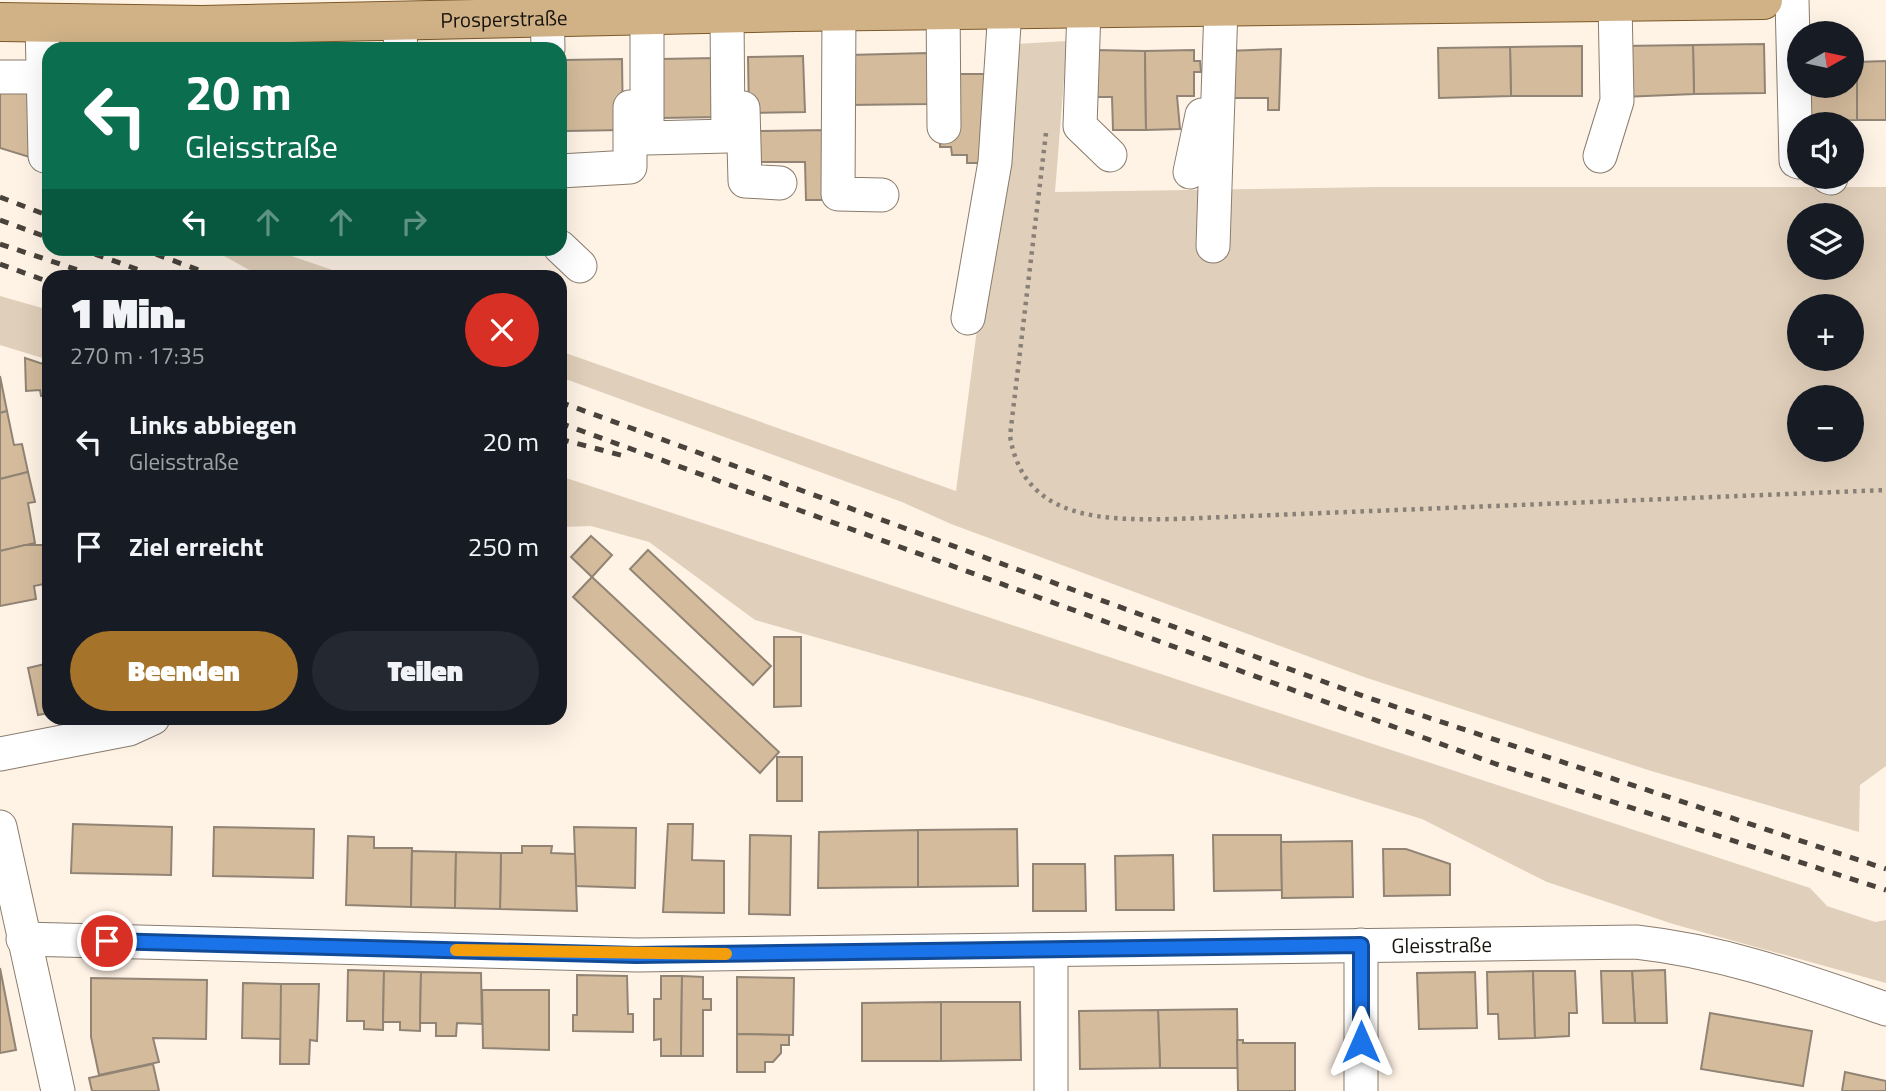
<!DOCTYPE html>
<html lang="de">
<head>
<meta charset="utf-8">
<style>
  :root { --surface:#171b24; --page:#242831; --text:#f1f3f6; --muted:#9ea1a6; --accent:#a5732a }
  body { margin:0; font-family:"Titillium Web",sans-serif; background:var(--page); color:var(--text); height:100vh; display:flex; flex-direction:column; font-size:26px; white-space:nowrap }
  * { box-sizing:border-box; margin:0 }
  p { font-size:23px; color:var(--muted) }
  .icon { flex:none; width:38px; height:38px; fill:none; stroke:currentColor; stroke-width:2; stroke-linecap:round; stroke-linejoin:round }
  .map { position:relative; flex:1; overflow:hidden }
  .drawer { position:absolute; left:42px; top:270px; width:525px; height:455px; display:flex; flex-direction:column; background:var(--surface); border-radius:21px; box-shadow:0 7px 28px #0002 }
  .drawer>* { flex:none }
  .hud { position:absolute; left:42px; top:42px; width:525px; height:214px; border-radius:21px; box-shadow:0 7px 28px #0002; background:#0b6e4f; color:#fff; overflow:hidden }
  .needle { width:46px; rotate:81deg }
  .fabs { position:absolute; left:1787px; top:21px; display:grid; gap:14px }
  .fabs a { display:grid; place-items:center; width:77px; height:77px; border-radius:50%; background:var(--surface); box-shadow:0 7px 28px #0002; font-size:35px }
  .pin { position:absolute; display:grid; place-items:center; width:60px; height:60px; color:#fff; margin:-30px; border:4px solid #fff; border-radius:50%; box-shadow:0 2px 7px #0007 }
  .me { position:absolute; width:77px; margin:-38px; rotate:0deg; stroke-linejoin:round; filter:drop-shadow(0 0 5px #0008) }
  .turn { display:flex; align-items:center; gap:24px; height:147px; padding:0 28px; font-size:32px }
  .turn .icon { width:91px; height:91px; stroke-width:2.5 }
  .turn b { display:block; font-size:49px; line-height:60px }
  .lanes { display:flex; align-items:center; height:66px; padding:0 28px; background:#0003; justify-content:center; gap:35px; direction:ltr }
  .lanes .off { opacity:.35 }
  .round { display:grid; place-items:center; flex:none; width:74px; height:74px; border-radius:37px; background:var(--page) }
  .overview { display:flex; align-items:center; justify-content:space-between; height:119px; padding:0 28px }
  h1 { font-size:42px; font-weight:800; line-height:52px }
  .button { display:flex; gap:14px; margin-top:auto; padding:14px 28px }
  .button a { flex:1; height:80px; border-radius:42px; background:var(--accent); color:#fff; font-size:28px; font-weight:800; line-height:80px; text-align:center }
  .button a+a { background:var(--page); color:var(--text) }
  ul { padding:0; list-style:none }
  li { display:flex; align-items:center; gap:21px; height:105px; padding:0 28px }
  li div { flex:1 }
  li b { display:block; font-size:26px }
  li em { font-style:normal }
  .map>svg:first-child { display:block }
</style>
</head>
<body>
<div class="map">
<svg width="1886" height="1091" viewBox="0 0 1886 1091">
  <rect width="100%" height="100%" fill="#fff3e6"/>
  <g fill="#e0cfba" fill-rule="evenodd">
    <path d="M1067,41L1055,192L1381,187H1886V766L1860,785L1859,832L1648,770L1364,677L951,524L902,502L560,377V351L956,491L1014,44ZM1799,215H1852V268H1799ZM1799,306H1852V359H1799ZM1799,397H1852V450H1799Z"/>
    <path d="M209,249H271L350,276C326,277 284,282 262,275C243,269 228,256 209,249Z"/>
    <polygon points="0,296 49,310 49,360 0,345"/>
    <polygon points="560,476 1810,888 1827,906 1875,922 1886,920 1886,983 1673,924 1547,882 1422,819 1033,699 755,620 649,542 591,526 560,527"/>
  </g>
  <g fill="#d4bb9c" stroke="#918475" stroke-width="2">
    <polygon points="1764,44 1765,93 1694,94 1693,45"/>
    <polygon points="1693,45 1694,94 1622,97 1621,46"/>
    <polygon points="1582,46 1582,96 1511,96 1510,47"/>
    <polygon points="1510,47 1511,96 1439,98 1438,48"/>
    <polygon points="1281,49 1279,110 1268,110 1268,98 1227,98 1227,51"/>
    <polygon points="1095,50 1145,51 1146,130 1113,130 1112,97 1096,97"/>
    <polygon points="1194,50 1194,61 1200,61 1201,72 1194,72 1194,96 1177,96 1180,129 1146,130 1145,51"/>
    <polygon points="928,53 928,104 849,105 848,55"/>
    <polygon points="803,56 805,112 749,113 748,57"/>
    <polygon points="717,58 720,117 660,118 659,59"/>
    <polygon points="622,59 623,130 566,131 565,60"/>
    <polygon points="1886,61 1886,120 1857,120 1857,62"/>
    <polygon points="1852,62 1857,62 1857,120 1807,121 1807,86 1852,86"/>
    <polygon points="951,74 992,74 982,163 967,163 967,155 952,155 951,147 940,147 940,127"/>
    <polygon points="38,82 39,160 0,148 0,83"/>
    <polygon points="831,130 829,200 806,200 805,162 757,162 756,131"/>
    <polygon points="25,358 49,366 49,395 41,396 40,390 26,391"/>
    <polygon points="0,376 7,411 0,413"/>
    <polygon points="7,411 14,445 22,444 28,472 0,479 0,413"/>
    <polygon points="28,472 35,502 28,503 35,543 0,551 0,479"/>
    <polygon points="591,536 612,555 592,577 571,557"/>
    <polygon points="25,545 49,545 49,583 34,586 36,599 0,606 0,551"/>
    <polygon points="648,550 771,666 753,685 630,569"/>
    <polygon points="592,577 779,752 760,773 573,597"/>
    <polygon points="774,637 801,637 801,706 774,707"/>
    <polygon points="49,663 49,713 38,715 28,668"/>
    <rect x="777" y="757" width="25" height="44"/>
    <polygon points="73,824 172,827 171,875 71,873"/>
    <polygon points="668,824 693,824 692,860 724,861 724,913 663,912"/>
    <polygon points="214,827 314,829 313,878 213,876"/>
    <polygon points="574,827 636,828 635,888 576,886"/>
    <polygon points="1017,829 1018,886 918,887 918,830"/>
    <polygon points="918,830 918,887 818,888 819,832"/>
    <polygon points="750,835 791,836 790,915 749,914"/>
    <polygon points="1213,835 1281,835 1282,890 1214,891"/>
    <polygon points="348,836 374,837 374,848 412,848 411,907 346,905"/>
    <polygon points="1352,841 1353,897 1282,898 1281,842"/>
    <polygon points="522,846 552,846 551,853 575,854 577,911 500,909 501,853 522,853"/>
    <polygon points="1383,849 1406,849 1450,864 1450,895 1384,896"/>
    <polygon points="412,851 456,852 455,908 411,907"/>
    <polygon points="456,852 501,853 500,909 455,908"/>
    <polygon points="1173,855 1174,910 1116,910 1115,856"/>
    <polygon points="1033,864 1085,864 1086,911 1033,911"/>
    <polygon points="0,968 16,1050 0,1053"/>
    <polygon points="348,970 384,971 383,1030 364,1029 364,1021 347,1021"/>
    <polygon points="1665,970 1667,1023 1635,1023 1632,971"/>
    <polygon points="384,971 421,972 420,1031 400,1030 400,1022 383,1022"/>
    <polygon points="1533,971 1535,1038 1499,1039 1498,1014 1488,1014 1487,972"/>
    <polygon points="1533,971 1575,971 1577,1013 1569,1013 1569,1036 1535,1038"/>
    <polygon points="1601,971 1632,971 1635,1023 1603,1023"/>
    <polygon points="421,972 481,973 482,1024 457,1023 456,1036 436,1036 436,1023 420,1023"/>
    <polygon points="1475,972 1477,1028 1419,1029 1417,973"/>
    <polygon points="577,975 627,976 628,1014 633,1014 633,1032 573,1031 573,1015 577,1015"/>
    <polygon points="661,976 682,976 681,1056 661,1056 661,1039 654,1040 654,999 661,999"/>
    <polygon points="682,976 703,977 703,999 711,999 711,1010 703,1010 703,1056 681,1056"/>
    <polygon points="737,977 794,978 793,1035 737,1034"/>
    <polygon points="91,978 207,980 206,1039 153,1038 159,1062 99,1075 91,1037"/>
    <polygon points="243,983 281,984 281,1039 242,1038"/>
    <polygon points="281,984 319,984 317,1041 310,1040 309,1064 280,1064"/>
    <polygon points="482,990 549,990 549,1050 483,1048"/>
    <polygon points="941,1002 941,1061 862,1061 862,1003"/>
    <polygon points="941,1002 1020,1002 1021,1060 941,1061"/>
    <polygon points="1237,1009 1238,1068 1160,1068 1158,1010"/>
    <polygon points="1158,1010 1160,1068 1080,1069 1079,1011"/>
    <polygon points="1710,1013 1812,1031 1803,1086 1701,1069"/>
    <polygon points="737,1034 789,1035 789,1045 781,1045 781,1053 773,1062 765,1062 765,1072 737,1072"/>
    <polygon points="1237,1040 1243,1040 1243,1043 1295,1043 1295,1091 1238,1091"/>
    <polygon points="153,1064 159,1091 92,1091 89,1078"/>
    <polygon points="1845,1072 1886,1081 1886,1091 1842,1091"/>
  </g>
  <g fill="none" stroke-linecap="round" stroke-linejoin="round">
    <g stroke="#897c6d" stroke-width="35">
      <g id="minor">
        <polyline points="547,0 548,49"/>
        <polyline points="943,0 944,127"/>
        <polyline points="1792,0 1796,161 1799,162"/>
        <polyline points="1084,9 1080,126 1110,155"/>
        <polyline points="839,12 838,194 882,195"/>
        <polyline points="647,17 647,138 728,136 727,15"/>
        <polyline points="399,22 401,49"/>
        <polyline points="42,23 45,156"/>
        <polyline points="0,77 43,77"/>
        <polyline points="743,108 745,181 780,183"/>
        <polyline points="1600,156 1617,101 1615,3"/>
        <polyline points="560,171 630,167 630,107"/>
        <polyline points="1190,172 1202,115"/>
        <polyline points="1828,177 1831,178"/>
        <polyline points="1213,246 1221,7"/>
        <polyline points="560,247 580,266"/>
        <polyline points="968,318 995,162 1005,9"/>
        <polyline points="0,754 129,729 153,718"/>
        <polyline points="0,827 58,1091"/>
        <path id="s1" d="M23,939L637,955L1636,942C1726,952 1802,980 1886,1009"/>
        <polyline points="1361,945 1361,1091"/>
        <polyline points="1051,950 1051,1091"/>
      </g>
    </g>
    <g stroke="#7c5928" stroke-width="40">
      <g id="major">
        <path id="s2" d="M0,22L202,25L795,12L1763,0"/>
      </g>
    </g>
    <path stroke="#898178" stroke-width="4.5" stroke-dasharray="3.5 5" stroke-linecap="butt" d="M1046,133L1010,436C1024,523 1108,520 1176,519L1886,490"/>
    <use href="#minor" stroke="#fff" stroke-width="33"/>
    <use href="#major" stroke="#d1b287" stroke-width="38"/>
    <g stroke="#49433c" stroke-width="5" stroke-dasharray="9 9" stroke-linecap="butt">
      <polyline points="0,197 49,216"/>
      <polyline points="0,220 49,238"/>
      <polyline points="0,244 96,276"/>
      <polyline points="78,248 156,276"/>
      <polyline points="139,248 215,276"/>
      <polyline points="0,264 49,282"/>
      <polyline points="560,402 1363,696 1886,869"/>
      <polyline points="560,423 1496,764 1886,890"/>
      <polyline points="560,439 628,457"/>
    </g>
  </g>
  <g fill="none" stroke-linecap="round" stroke-linejoin="round">
    <g stroke="#114b97" stroke-width="18">
      <polyline id="route" points="107,941 636,955 1361,945 1361,1042"/>
    </g>
    <use href="#route" stroke="#1a73e8" stroke-width="12"/>
    <polyline stroke="#f59e0b" stroke-width="12" points="456,950 726,954"/>
  </g>
  <g text-anchor="middle" dominant-baseline="central" stroke-width="6" stroke-linejoin="round" paint-order="stroke">
    <g font-size="21" fill="#17130d" stroke="#fff">
      <text stroke="none"><textPath href="#s2" startOffset="504">Prosperstraße</textPath></text>
      <text stroke="none"><textPath href="#s1" startOffset="1419">Gleisstraße</textPath></text>
    </g>
  </g>
</svg>
<div class="fabs">
<a><svg class="needle" viewBox="-14 -14 28 28"><path d="M0-13l5 13h-10z" fill="#e53935"/><path d="M0 13l5-13h-10z" fill="#9ea1a6"/></svg></a>
<a><svg class="icon" aria-label="sound" viewBox="0 0 24 24"><path d="M4 9h4l5-4v14l-5-4H4zM17 9q2 3 0 6"/></svg></a>
<a><svg class="icon" aria-label="layers" viewBox="0 0 24 24"><path d="M12 4l9 5-9 5-9-5zM3 14l9 5 9-5"/></svg></a>
<a>+</a>
<a>−</a>
</div>
<div class="pin" style="left:107px;top:941px;background:#d93025"><svg class="icon" aria-label="arrive" viewBox="0 0 24 24"><path d="M6 21V4h12l-3 4 3 4H6"/></svg></div>
<svg class="me" style="left:1361px;top:1042px" viewBox="-20 -20 40 40"><path d="M0-17L14 15 0 8-14 15z" fill="#1a73e8" stroke="#fff" stroke-width="4"/></svg>
<div class="hud">
<div class="turn"><svg class="icon" aria-label="left" viewBox="0 0 24 24"><path d="M17 20v-9H6M10 6l-5 5 5 5"/></svg><div><b>20 m</b>Gleisstraße</div></div>
<div class="lanes"><svg class="icon" aria-label="left" viewBox="0 0 24 24"><path d="M17 20v-9H6M10 6l-5 5 5 5"/></svg><svg class="icon off" aria-label="ahead" viewBox="0 0 24 24"><path d="M12 20V5M6 11l6-6 6 6"/></svg><svg class="icon off" aria-label="ahead" viewBox="0 0 24 24"><path d="M12 20V5M6 11l6-6 6 6"/></svg><svg class="icon off" aria-label="right" viewBox="0 0 24 24"><path d="M7 20v-9h11M14 6l5 5-5 5"/></svg></div>
</div>
<section class="drawer">
<div class="overview"><div><h1>1 Min.</h1><p>270 m · 17:35</p></div><a class="round" style="background:#d93025;color:#fff"><svg class="icon" aria-label="close" viewBox="0 0 24 24"><path d="M6 6l12 12M18 6L6 18"/></svg></a></div>
<ul>
<li><svg class="icon" aria-label="left" viewBox="0 0 24 24"><path d="M17 20v-9H6M10 6l-5 5 5 5"/></svg><div><b>Links abbiegen</b><p>Gleisstraße</p></div><em>20 m</em></li>
<li><svg class="icon" aria-label="arrive" viewBox="0 0 24 24"><path d="M6 21V4h12l-3 4 3 4H6"/></svg><div><b>Ziel erreicht</b></div><em>250 m</em></li>
</ul>
<div class="button"><a>Beenden</a><a>Teilen</a></div>
</section>
</div>
</body>
</html>
